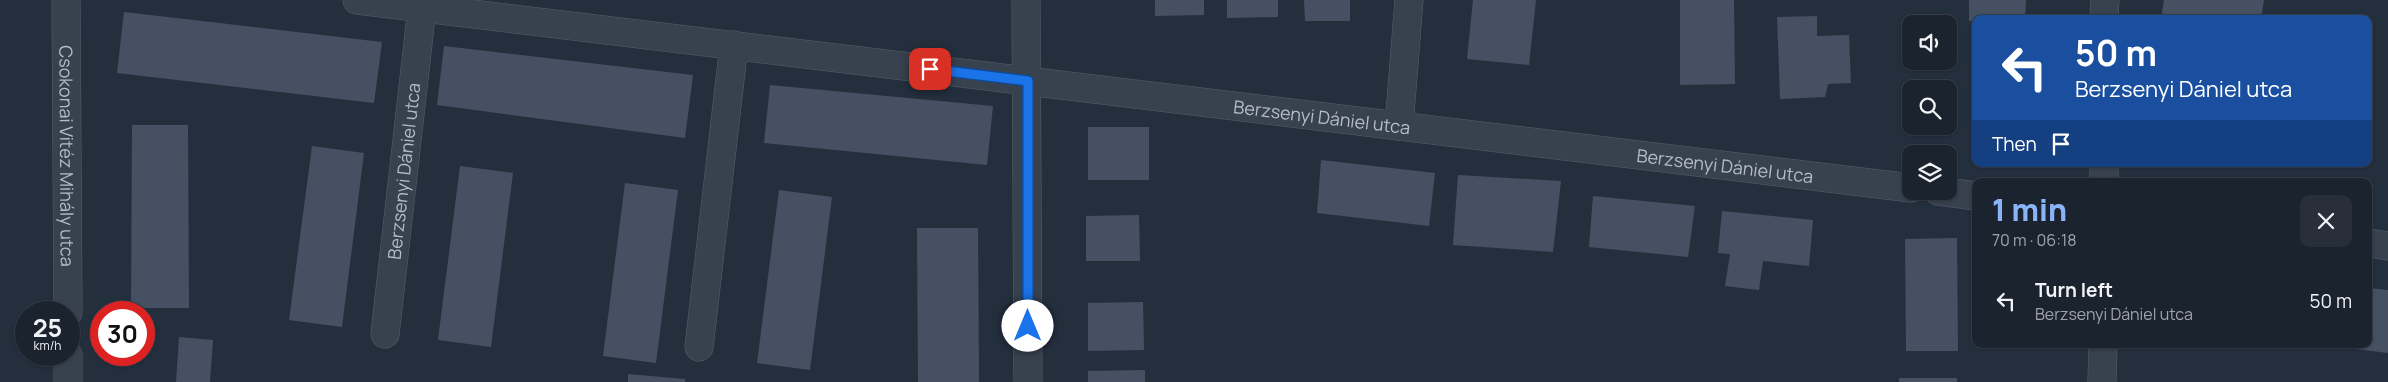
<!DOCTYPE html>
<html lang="en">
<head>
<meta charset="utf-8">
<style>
  :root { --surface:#1b232e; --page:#282f3a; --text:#f1f3f6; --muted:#a0a4aa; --line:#39404a; --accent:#8ab4f8 }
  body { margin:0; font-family:Manrope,sans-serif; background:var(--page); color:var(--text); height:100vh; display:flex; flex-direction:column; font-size:19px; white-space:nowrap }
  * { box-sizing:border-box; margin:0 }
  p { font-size:16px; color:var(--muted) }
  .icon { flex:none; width:28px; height:28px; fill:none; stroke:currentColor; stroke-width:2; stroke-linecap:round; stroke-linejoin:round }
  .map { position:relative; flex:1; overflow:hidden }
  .sheet { position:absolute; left:1972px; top:178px; width:400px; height:170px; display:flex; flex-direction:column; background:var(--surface); border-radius:10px; box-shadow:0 1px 4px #0004,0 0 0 1px var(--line) }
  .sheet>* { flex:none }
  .banner { position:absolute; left:1972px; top:15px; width:400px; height:152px; border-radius:10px; box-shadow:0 1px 4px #0004,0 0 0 1px var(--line); background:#1a4fa0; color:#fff; overflow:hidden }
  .controls { position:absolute; left:1902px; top:15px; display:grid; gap:10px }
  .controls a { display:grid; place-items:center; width:55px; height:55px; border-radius:10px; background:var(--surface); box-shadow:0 1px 4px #0004,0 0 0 1px var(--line); font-size:25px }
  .speed { position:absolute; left:15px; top:301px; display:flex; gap:10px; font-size:25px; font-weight:700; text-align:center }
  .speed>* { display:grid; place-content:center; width:65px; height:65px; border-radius:50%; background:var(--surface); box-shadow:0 1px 4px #0004,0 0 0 1px var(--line); line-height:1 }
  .speed small { font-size:12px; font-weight:400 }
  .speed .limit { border:8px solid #d22; background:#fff; color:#111 }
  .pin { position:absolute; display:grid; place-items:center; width:42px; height:42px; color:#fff; margin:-21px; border-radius:10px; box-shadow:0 2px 8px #0006 }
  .me { position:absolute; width:55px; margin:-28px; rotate:0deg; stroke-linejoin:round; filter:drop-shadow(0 0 4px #0008) }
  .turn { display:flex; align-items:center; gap:18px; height:105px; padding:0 20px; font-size:22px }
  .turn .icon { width:65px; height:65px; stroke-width:2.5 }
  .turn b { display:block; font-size:35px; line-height:42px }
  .then { display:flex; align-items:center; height:48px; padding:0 20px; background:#0003; gap:10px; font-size:19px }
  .round { display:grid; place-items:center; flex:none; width:52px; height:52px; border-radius:10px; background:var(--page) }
  .overview { display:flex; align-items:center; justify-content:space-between; height:85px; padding:0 20px }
  h1 { font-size:30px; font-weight:800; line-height:38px; color:var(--accent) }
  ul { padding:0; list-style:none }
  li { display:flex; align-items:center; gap:15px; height:75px; padding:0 20px }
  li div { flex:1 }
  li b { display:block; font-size:19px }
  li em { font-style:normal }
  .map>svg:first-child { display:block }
</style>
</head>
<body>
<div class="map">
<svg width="2388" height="382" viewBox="0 0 2388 382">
  <rect width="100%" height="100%" fill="#242f3e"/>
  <g fill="#455162">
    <polygon points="1155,0 1204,0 1204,15 1155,16"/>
    <polygon points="1227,0 1278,0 1278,17 1227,18"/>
    <polygon points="1304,0 1350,0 1350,21 1305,21"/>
    <polygon points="1473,0 1536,0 1529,65 1467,59"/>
    <polygon points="1680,0 1734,0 1735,84 1680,85"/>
    <polygon points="1969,0 2026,0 2025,19 1976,19 1976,21 1969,21"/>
    <polygon points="2164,0 2264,0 2261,19 2161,19"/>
    <polygon points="124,12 382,42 374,103 117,73"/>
    <polygon points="1817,16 1817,36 1849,35 1851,83 1828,84 1825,97 1780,99 1777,17"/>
    <polygon points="444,46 693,75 685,138 437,105"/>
    <polygon points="770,85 993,106 987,165 764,143"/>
    <polygon points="2369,102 2372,102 2370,126 2369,126"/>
    <polygon points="132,125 188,125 189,308 131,308"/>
    <rect x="1088" y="127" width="61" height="53"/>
    <polygon points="312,146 364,153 342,327 289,320"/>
    <polygon points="1321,160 1435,173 1429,226 1317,213"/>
    <polygon points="460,166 513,173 491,347 438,340"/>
    <polygon points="1458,175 1561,181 1553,252 1453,245"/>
    <polygon points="625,183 678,190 656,363 603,356"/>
    <polygon points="779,190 832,197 810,370 757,363"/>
    <polygon points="1593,196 1695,206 1688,257 1589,247"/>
    <polygon points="1722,211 1813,220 1809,266 1763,261 1759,290 1725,286 1730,254 1718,253"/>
    <polygon points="1139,215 1140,261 1086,261 1086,216"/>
    <polygon points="917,228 978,228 979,382 918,382"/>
    <polygon points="1957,238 1958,351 1906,351 1905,239"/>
    <polygon points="2369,288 2388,290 2388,353 2322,345 2369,344"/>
    <polygon points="1143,302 1144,350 1088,351 1088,303"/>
    <polygon points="179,337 213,340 210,382 176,382"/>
    <polygon points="1145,370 1145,382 1088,382 1088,371"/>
    <polygon points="628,374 685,379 685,382 628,382"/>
    <rect x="1899" y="378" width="58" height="4"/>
  </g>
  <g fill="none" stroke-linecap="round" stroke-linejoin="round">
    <g stroke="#565f6c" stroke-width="29">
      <g id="minor">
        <path id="s1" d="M66,0L68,312"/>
        <path id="s2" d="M357,0L1911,188"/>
        <polyline points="1026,0 1028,382"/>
        <polyline points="2104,19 2105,0"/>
        <polyline points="1399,126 1409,0"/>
        <polyline points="2104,181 2104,164"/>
        <polyline points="1938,191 1976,196"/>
        <polyline points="2369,243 2388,246"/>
        <path id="s3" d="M385,334L422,8"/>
        <polyline points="699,347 734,45"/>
        <polyline points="68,355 68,382"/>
        <polyline points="2102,382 2103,344"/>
      </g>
    </g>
    <use href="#minor" stroke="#38414e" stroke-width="28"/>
  </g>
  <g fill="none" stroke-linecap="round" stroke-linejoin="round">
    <g stroke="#114b97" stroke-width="12">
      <polyline id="route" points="930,69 1028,81 1028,326"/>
    </g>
    <use href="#route" stroke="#1a73e8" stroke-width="9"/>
  </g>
  <g text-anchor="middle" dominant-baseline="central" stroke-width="5" stroke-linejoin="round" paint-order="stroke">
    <g font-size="18" fill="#b4bcc9" stroke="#1d2633">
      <text stroke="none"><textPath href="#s2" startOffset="972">Berzsenyi Dániel utca</textPath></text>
      <text stroke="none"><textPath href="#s1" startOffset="156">Csokonai Vitéz Mihály utca</textPath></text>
      <text stroke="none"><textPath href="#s2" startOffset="1378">Berzsenyi Dániel utca</textPath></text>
      <text stroke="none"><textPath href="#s3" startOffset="164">Berzsenyi Dániel utca</textPath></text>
    </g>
  </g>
</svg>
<div class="controls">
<a><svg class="icon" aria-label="sound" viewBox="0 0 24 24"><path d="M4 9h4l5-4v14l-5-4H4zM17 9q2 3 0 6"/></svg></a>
<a><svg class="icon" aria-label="search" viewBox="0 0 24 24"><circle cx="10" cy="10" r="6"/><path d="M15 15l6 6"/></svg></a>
<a><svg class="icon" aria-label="layers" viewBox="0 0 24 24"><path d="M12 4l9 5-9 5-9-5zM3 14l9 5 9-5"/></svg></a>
</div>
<div class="speed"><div>25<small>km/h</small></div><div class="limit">30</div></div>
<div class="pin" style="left:930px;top:69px;background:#d93025"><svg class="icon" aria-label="arrive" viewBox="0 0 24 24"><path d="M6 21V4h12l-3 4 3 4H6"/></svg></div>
<svg class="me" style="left:1028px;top:326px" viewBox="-20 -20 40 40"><circle r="19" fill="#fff"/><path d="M0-13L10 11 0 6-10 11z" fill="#1a73e8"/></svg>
<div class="banner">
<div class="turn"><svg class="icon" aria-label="left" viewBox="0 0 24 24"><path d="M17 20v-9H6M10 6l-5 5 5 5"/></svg><div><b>50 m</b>Berzsenyi Dániel utca</div></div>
<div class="then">Then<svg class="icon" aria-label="arrive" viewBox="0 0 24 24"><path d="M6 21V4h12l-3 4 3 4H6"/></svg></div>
</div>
<section class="sheet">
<div class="overview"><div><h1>1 min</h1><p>70 m · 06:18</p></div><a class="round"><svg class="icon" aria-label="close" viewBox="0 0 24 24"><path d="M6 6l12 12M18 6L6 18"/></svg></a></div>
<ul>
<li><svg class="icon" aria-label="left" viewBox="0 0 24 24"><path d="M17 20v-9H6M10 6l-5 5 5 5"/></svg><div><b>Turn left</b><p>Berzsenyi Dániel utca</p></div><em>50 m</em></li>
</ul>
</section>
</div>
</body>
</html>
